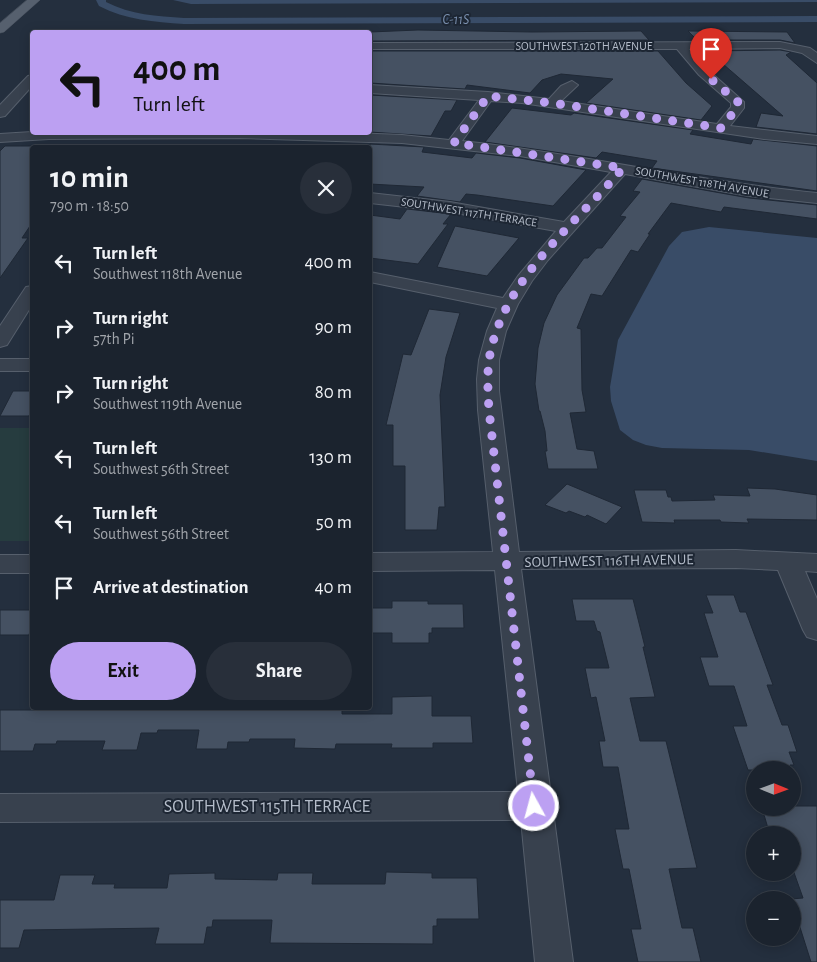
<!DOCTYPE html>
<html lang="en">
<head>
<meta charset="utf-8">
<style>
  :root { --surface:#1b232e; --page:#282f3a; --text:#f1f3f6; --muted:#a0a4aa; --line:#39404a; --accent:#bca0f2 }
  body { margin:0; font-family:"Alegreya Sans",sans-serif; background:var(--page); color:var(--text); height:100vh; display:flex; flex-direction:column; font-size:19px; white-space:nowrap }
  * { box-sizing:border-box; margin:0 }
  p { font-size:16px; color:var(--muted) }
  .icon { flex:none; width:28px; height:28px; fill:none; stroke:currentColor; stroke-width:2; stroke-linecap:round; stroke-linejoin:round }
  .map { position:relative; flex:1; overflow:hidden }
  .details { position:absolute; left:30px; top:145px; width:342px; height:565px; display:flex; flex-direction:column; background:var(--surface); border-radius:5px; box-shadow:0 2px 12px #0003,0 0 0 1px var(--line) }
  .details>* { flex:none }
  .banner { position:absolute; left:30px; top:30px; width:342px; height:105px; border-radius:5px; box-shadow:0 2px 12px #0003,0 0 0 1px var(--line); background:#bca0f2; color:#111; overflow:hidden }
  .needle { width:32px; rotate:91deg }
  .fabs { position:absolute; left:746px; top:761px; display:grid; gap:10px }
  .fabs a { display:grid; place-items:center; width:55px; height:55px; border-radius:50%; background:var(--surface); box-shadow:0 2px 12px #0003,0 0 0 1px var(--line); font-size:25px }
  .pin { position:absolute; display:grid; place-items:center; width:42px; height:42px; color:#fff; margin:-51px -21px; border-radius:50% 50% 50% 0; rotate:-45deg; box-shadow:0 0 5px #0007 }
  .pin .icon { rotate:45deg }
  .me { position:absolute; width:55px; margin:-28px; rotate:353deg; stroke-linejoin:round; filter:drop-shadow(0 0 4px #0008) }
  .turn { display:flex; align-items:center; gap:18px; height:105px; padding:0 20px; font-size:22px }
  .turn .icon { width:65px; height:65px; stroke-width:2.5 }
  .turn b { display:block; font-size:35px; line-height:42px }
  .round { display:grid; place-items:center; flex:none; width:52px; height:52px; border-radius:26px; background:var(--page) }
  .headline { display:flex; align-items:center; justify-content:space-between; height:85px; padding:0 20px }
  h1 { font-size:30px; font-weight:700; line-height:38px }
  .primary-button { display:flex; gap:10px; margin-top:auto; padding:10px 20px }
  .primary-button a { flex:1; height:58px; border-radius:30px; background:var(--accent); color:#111; font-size:20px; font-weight:700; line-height:58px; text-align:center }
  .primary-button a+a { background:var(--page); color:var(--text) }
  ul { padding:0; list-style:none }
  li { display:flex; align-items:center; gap:15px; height:65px; padding:0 20px }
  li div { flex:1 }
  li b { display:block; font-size:19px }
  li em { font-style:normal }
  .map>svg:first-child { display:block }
</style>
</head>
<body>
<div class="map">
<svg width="817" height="962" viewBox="0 0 817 962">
  <rect width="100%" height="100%" fill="#242f3e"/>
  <rect fill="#263c3f" x="0" y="428" width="32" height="113"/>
  <g fill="#394c67">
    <polygon points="173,0 817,0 817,2 191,4"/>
    <polygon points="709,227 817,238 817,461 749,450 662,448 646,445 633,440 620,430 611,401 610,387 618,340 669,246 682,232"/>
  </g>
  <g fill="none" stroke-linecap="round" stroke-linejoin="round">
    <path fill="#394c67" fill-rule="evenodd" d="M96,0H106V2C131,15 157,16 184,18L817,16V22L184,24C154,22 126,20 99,6Z"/>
  </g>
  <g fill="#455162" stroke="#1f2835">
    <polygon points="418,30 532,32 641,31 649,40 370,41 370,32"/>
    <polygon points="688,31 787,32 795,43 780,40 697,40"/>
    <polygon points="780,50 791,52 786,55 817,83 817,134 756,127 761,113 783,116 708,51"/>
    <polygon points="370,51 658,51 686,83 712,106 701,120 586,103 613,79 561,74 542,80 530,93 467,85 465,89 370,83"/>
    <polygon points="370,95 457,100 451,111 445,111 431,136 370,132"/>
    <polygon points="512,108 571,115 574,113 693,130 690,134 751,144 753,139 817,146 817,191 652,168 657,161 602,152 596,158 485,142"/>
    <polygon points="370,144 424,147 422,152 472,158 476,153 520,158 586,170 553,206 477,195 466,194 460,202 417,196 424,187 370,184"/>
    <polygon points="5,146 32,146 32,223 22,238 28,238 0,278 0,151"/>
    <polygon points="642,179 749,198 817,205 817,219 724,207 721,212 671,203 648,234 650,234 638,252 631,250 602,296 591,294 577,328 581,329 582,390 586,412 570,413 577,449 594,451 598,469 548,469 545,451 547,451 545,431 540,411 539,411 535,384 538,348 544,323 557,295 584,258 588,258 597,248 602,248 626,217 620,216 640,192 633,191"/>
    <polygon points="407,209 451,214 443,224 448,224 418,264 370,258 370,215 400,219"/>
    <polygon points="455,226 519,238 487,276 437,267"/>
    <polygon points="429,309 460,313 446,357 440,395 445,507 439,507 437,530 405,530 405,466 393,466 393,425 386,425 403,354 411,355"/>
    <polygon points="13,391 32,391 32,408 29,416 0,416"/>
    <polygon points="567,484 622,507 606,524 587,515 585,517 569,511 566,513 545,505"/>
    <polygon points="747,488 775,489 817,495 817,520 747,519 749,523 721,522 720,520 674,520 675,523 642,522 634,490 666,490 668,497 671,497 672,501 715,500 713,495 750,496"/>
    <polygon points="706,595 734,595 740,612 746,612 773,685 767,685 782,725 788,725 797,752 789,752 794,765 790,765 792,770 748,770 733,726 747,726 734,686 709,686 700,657 718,657 704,613 713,613"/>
    <polygon points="572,599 633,599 645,647 643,647 655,697 630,698 640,741 666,741 697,868 669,869 682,928 693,928 701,962 638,962 631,929 641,929 629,869 623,869 615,829 629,829 618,767 603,767 599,741 605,741 596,697 591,698 585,668 609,668 600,632 597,631 594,621 576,621"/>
    <polygon points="392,601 428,601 428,604 463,604 464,628 432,628 432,633 429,633 429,643 392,643 392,633 370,633 370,608 392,608"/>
    <polygon points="0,610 32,610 32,624 29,635 0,635"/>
    <polygon points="432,696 432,716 471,716 473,743 433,743 433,748 391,748 392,744 336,744 335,749 294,748 295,739 250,739 249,742 228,742 227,749 196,749 199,730 158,730 157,733 141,733 137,750 102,750 105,741 57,741 56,744 35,744 33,751 0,751 0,710 113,710 113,708 339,708 342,709 342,714 392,714 392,697"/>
    <polygon points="792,806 817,806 817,962 811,962 791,899 803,898 792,867 792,835 770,835 762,808 792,808"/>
    <polygon points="386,872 432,873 432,878 477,878 479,919 437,919 437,926 433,926 433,944 270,943 272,920 213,920 212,927 207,927 204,944 155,944 159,928 24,930 19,948 0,948 0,900 54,900 60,875 95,875 92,884 115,884 114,888 167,888 169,874 215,873 215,879 277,880 278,873 313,873 312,884 385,884"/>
  </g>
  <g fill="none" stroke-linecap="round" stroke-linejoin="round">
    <g stroke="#565f6c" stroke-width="2">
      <g id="street">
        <path d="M780,42L810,48L817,53V63L802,53L780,48L689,49L707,69L744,102V108L730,126L817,136V144L764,139L522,103L491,101L462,141C582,154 697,181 817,193V203L749,196L625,174L548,260L532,281L518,304L506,331L499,360V391L519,552L736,550L817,554V572L805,571L817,599V640L807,637L803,630L778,570L736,568L521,569L573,962H535L521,820L0,822V794L518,792L495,570L370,571V553L493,552L478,410L477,379L479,360L487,331L497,308L370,282V272L503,298L518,276L556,231L450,212L370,203V193L450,202L564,222L611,172L520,156L402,143L240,138L49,139L0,142V134L32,132H327L402,135L449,140L479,100L370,93V85L488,92L549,99L561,86L572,81L578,85L561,101L717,124L731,107V103L699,75L677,49H370V43Z"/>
        <polygon points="32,75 32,86 5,116 0,117 0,105 28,76"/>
        <polygon points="32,286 32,305 7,345 0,347 0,326 26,287"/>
        <rect x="0" y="359" width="32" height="12"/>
        <rect x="0" y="555" width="32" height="18"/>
      </g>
    </g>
    <g stroke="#414a57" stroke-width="1">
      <polygon id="primary" points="27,0 40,0 4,32 0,33 0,23"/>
    </g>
    <use href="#street" fill="#38414e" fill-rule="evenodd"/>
    <use href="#primary" fill="#56606e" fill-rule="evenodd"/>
  </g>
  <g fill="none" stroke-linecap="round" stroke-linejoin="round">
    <path stroke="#bca0f2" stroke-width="9" stroke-dasharray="0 16.2" d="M534,806L489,410C488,393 487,377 489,360C502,279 573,227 623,168L454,143L488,96L552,103L721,128L737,108L738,102L711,79"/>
  </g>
  <g text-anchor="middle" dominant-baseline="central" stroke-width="4" stroke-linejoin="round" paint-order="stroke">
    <g font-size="12" fill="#b4bcc9" stroke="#1d2633">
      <text x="584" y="46">SOUTHWEST 120TH AVENUE</text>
      <text transform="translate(702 182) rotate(10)">SOUTHWEST 118TH AVENUE</text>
      <text transform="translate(469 212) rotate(9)">SOUTHWEST 117TH TERRACE</text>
    </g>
    <g font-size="14" font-style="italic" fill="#7c92b1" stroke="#1d2633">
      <text x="456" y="20">C-11S</text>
    </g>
    <g font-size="15" fill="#b4bcc9" stroke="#1d2633">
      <text transform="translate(609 561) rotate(-1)">SOUTHWEST 116TH AVENUE</text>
    </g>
    <g font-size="18" fill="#b4bcc9" stroke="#1d2633">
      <text x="267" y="807">SOUTHWEST 115TH TERRACE</text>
    </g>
  </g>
</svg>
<div class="fabs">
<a><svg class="needle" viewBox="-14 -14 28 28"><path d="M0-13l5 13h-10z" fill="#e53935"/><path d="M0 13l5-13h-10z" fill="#a0a4aa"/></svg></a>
<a>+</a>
<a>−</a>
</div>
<div class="pin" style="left:711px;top:79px;background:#d93025"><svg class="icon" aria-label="arrive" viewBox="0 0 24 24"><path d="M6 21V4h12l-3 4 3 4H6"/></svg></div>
<svg class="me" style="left:534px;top:806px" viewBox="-20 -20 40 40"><circle r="17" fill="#bca0f2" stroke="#fff" stroke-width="3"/><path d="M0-11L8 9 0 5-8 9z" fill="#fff"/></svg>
<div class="banner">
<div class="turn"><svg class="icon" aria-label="left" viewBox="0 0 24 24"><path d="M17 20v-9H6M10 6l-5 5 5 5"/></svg><div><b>400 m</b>Turn left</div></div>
</div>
<section class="details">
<div class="headline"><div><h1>10 min</h1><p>790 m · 18:50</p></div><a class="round"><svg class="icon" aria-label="close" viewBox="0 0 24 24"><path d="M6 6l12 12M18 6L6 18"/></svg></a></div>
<ul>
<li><svg class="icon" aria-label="left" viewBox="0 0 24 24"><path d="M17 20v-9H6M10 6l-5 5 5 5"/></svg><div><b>Turn left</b><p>Southwest 118th Avenue</p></div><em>400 m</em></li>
<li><svg class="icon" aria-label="right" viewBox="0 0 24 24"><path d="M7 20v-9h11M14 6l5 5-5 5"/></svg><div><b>Turn right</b><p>57th Pi</p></div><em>90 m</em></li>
<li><svg class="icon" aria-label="right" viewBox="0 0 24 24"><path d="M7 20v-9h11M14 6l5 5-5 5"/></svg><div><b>Turn right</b><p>Southwest 119th Avenue</p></div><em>80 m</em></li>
<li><svg class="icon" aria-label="left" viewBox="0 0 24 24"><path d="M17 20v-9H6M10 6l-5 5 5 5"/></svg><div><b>Turn left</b><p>Southwest 56th Street</p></div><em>130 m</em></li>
<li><svg class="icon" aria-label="left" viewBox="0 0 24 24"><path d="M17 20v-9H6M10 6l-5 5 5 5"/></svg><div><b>Turn left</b><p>Southwest 56th Street</p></div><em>50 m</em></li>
<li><svg class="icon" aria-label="arrive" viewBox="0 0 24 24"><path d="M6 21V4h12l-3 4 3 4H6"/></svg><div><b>Arrive at destination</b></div><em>40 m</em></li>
</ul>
<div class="primary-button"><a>Exit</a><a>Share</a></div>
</section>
</div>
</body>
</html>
